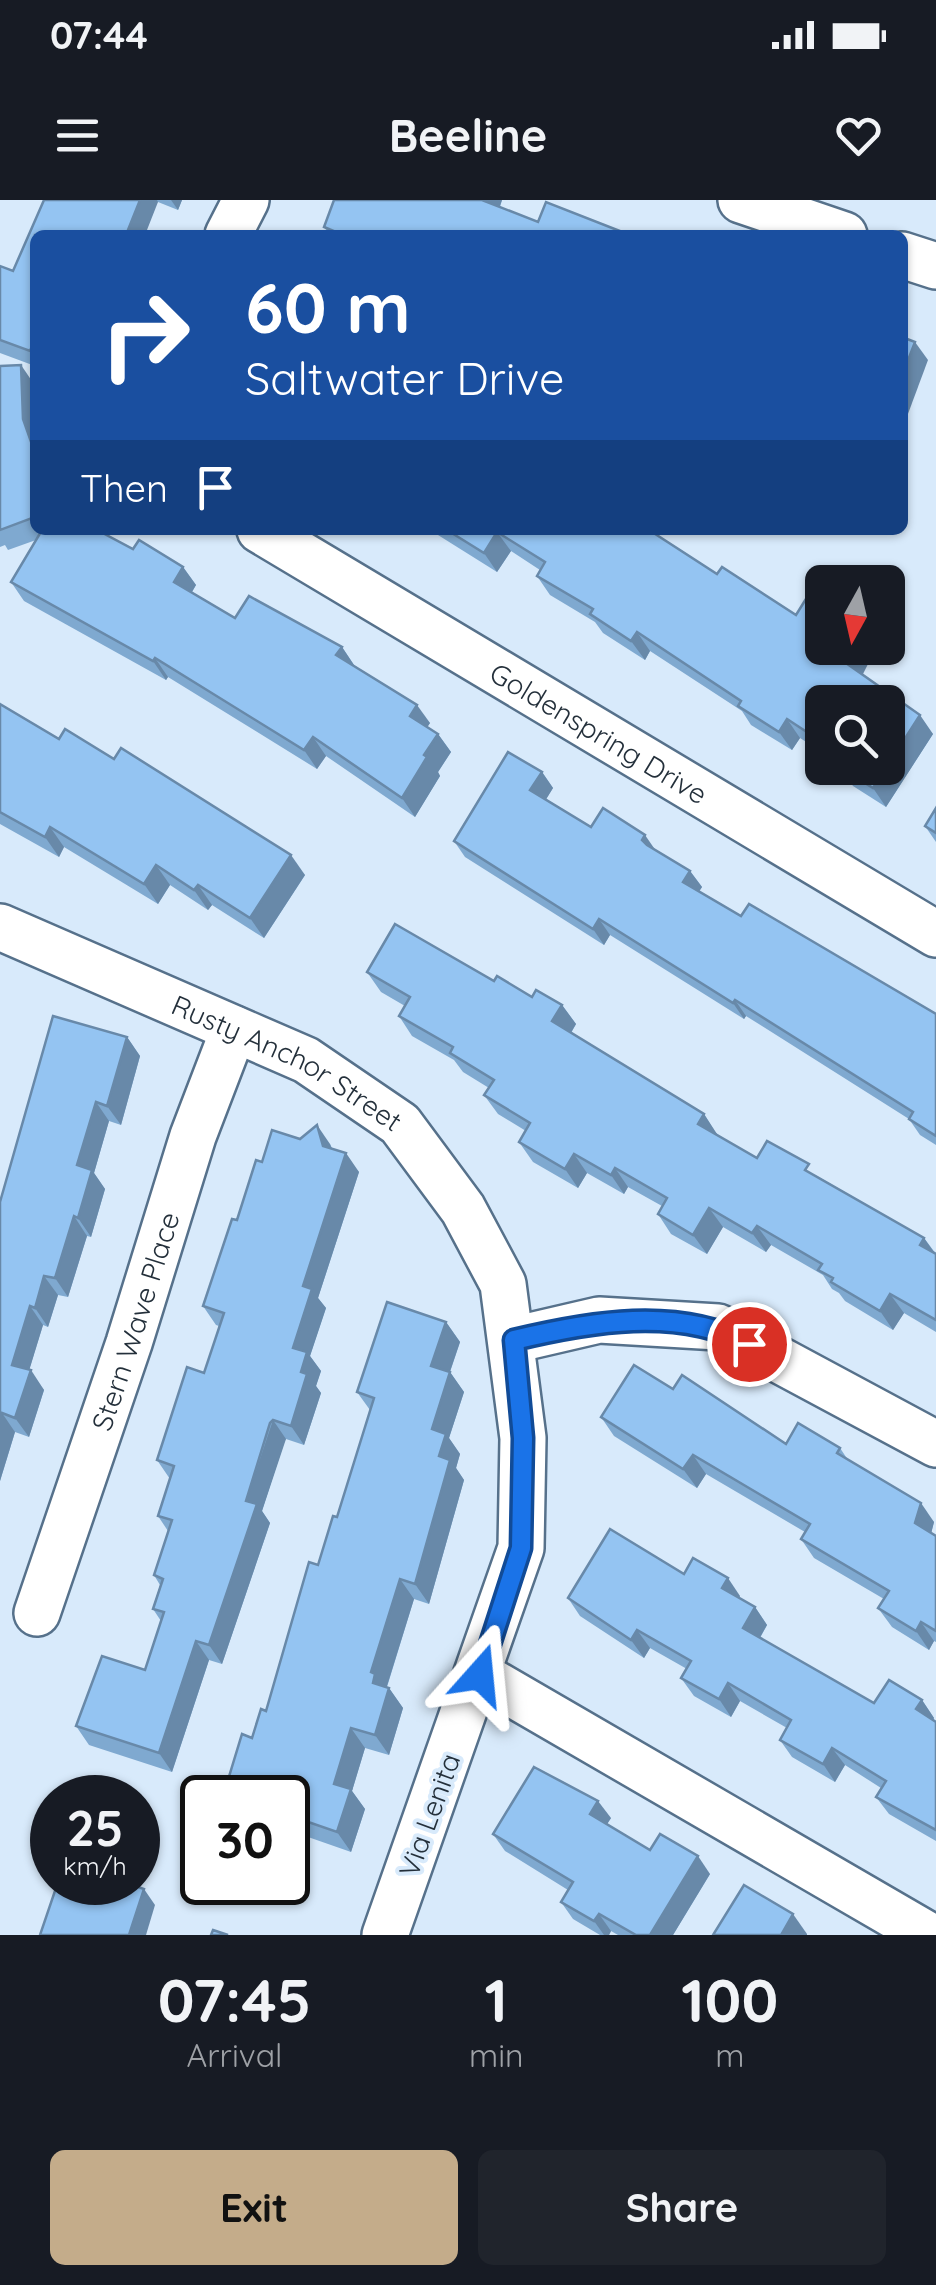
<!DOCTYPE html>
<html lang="en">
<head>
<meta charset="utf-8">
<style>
  :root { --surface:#171b24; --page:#20242c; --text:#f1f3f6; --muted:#9ea1a6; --accent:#c4ac8a }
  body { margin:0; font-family:Quicksand,sans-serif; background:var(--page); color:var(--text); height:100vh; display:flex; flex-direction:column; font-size:38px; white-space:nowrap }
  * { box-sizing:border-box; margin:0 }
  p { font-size:32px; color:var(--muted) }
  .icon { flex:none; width:55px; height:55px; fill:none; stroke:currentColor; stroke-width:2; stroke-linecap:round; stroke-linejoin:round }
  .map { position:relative; height:1735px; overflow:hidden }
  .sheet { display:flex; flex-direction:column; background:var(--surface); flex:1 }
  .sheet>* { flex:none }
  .top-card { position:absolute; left:30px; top:30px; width:878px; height:305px; border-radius:15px; box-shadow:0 2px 8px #0004; background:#1a4fa0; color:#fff; overflow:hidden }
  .needle { width:65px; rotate:188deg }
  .buttons { position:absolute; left:805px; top:365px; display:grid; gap:20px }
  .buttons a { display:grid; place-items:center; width:100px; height:100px; border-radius:15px; background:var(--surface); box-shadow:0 2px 8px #0004; font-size:50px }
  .speed { position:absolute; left:30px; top:1575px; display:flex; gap:20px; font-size:50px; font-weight:700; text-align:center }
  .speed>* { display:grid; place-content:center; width:130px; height:130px; border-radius:50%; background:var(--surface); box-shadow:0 2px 8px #0004; line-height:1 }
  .speed small { font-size:25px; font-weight:400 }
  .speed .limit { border:5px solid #111; border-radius:15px; background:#fff; color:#111 }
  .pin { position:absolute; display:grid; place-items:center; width:85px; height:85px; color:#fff; margin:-42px; border:5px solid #fff; border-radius:50%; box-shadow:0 2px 10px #0007 }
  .me { position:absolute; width:110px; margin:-55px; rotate:18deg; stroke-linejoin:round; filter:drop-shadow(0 0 8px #0008) }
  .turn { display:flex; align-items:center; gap:35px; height:210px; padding:0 50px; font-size:45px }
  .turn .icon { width:130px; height:130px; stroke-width:2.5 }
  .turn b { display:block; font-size:70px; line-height:85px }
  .then { display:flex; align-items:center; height:95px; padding:0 50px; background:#0003; gap:20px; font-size:38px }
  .eta { display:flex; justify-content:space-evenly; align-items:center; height:170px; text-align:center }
  .eta b { font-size:60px; font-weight:800; line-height:70px }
  .cta { display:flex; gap:20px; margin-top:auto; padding:20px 50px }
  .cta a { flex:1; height:115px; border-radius:15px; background:var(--accent); color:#111; font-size:40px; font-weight:800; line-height:115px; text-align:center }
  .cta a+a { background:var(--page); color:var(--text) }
  .status { display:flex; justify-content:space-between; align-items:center; height:70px; padding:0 50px; background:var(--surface); direction:ltr }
  .status svg { height:28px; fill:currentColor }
  header { display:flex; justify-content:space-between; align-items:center; height:130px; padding:0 50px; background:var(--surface); font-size:45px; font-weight:800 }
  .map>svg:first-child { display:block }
</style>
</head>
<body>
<div class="status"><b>07:44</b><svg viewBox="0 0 49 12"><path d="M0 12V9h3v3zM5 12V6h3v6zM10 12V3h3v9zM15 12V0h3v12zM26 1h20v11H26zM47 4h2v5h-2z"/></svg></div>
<header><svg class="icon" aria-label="menu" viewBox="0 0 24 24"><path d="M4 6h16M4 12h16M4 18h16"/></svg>Beeline<svg class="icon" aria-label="heart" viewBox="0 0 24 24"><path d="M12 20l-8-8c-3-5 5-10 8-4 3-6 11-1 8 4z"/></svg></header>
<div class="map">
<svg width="936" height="1735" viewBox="0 0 936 1735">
  <rect width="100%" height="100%" fill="#d8eafb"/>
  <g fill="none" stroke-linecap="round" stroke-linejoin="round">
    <g stroke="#56718b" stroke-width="50">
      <g id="street">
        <polyline points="741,0 844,35"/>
        <polyline points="228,35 246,0"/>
        <polyline points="902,55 936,66"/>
        <path id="s1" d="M260,330L936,734"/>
        <path id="s2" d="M0,727L306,860L400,924L463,1009L503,1084L523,1238L521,1348L385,1735"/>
        <polyline points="513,1140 599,1120 718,1127 936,1244"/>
        <path id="s3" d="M37,1413L129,1143L193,936L234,829"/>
        <polyline points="480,1475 928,1735"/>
      </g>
    </g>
    <use href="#street" stroke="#fff" stroke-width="45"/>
  </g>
  <g fill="#7fa9d0">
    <polygon points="44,0 182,0 178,10 158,2 35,35 35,166 0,153 0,66 13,71"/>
    <polygon points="334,0 502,0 500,7 538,22 630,35 330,35 324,27"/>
    <polygon points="0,166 34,184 35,330 97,330 133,349 183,367 196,385 192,392 235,418 342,447 354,465 430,523 427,527 438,534 451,552 438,572 440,576 415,617 326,556 317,569 168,477 166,480 24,401 11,382 36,340 8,350 5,345 0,347"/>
    <polygon points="430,330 649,330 863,475 933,534 886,607 853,586 840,568 888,568 822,502 822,552 800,538 792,550 751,525 742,511 650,451 645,460 603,433 595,422 550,395 537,376 540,370 511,351 497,372"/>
    <polygon points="0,504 59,539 305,675 264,738 212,705 208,710 170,685 158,704 64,647 59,657 0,624"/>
    <polygon points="542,572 553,588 546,599 591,627 656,650 690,671 702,687 699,691 741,716 936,814 936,945 920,935 909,919 746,816 744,819 610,735 604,745 465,657 454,641"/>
    <polygon points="936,608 936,642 925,626"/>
    <polygon points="367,772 494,781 532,797 562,805 576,824 571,833 704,914 717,935 757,958 817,976 924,1038 936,1054 936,1132 904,1113 893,1130 845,1101 839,1093 832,1089 823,1075 771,1045 766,1052 723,1027 707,1054 671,1034 658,1014 662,1006 628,987 624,994 587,973 578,988 533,962 519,942 526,931 498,914 484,895 489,888 463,872 454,860 412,836 399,816 405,806 381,792"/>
    <polygon points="127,837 140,856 121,925 109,921 94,973 105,989 91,1037 87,1036 68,1097 58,1095 48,1127 43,1125 29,1170 44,1190 29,1237 15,1232 0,1281 0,1002"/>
    <polygon points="300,939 330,944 332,948 359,972 318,1098 326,1108 310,1156 321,1171 316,1186 321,1193 304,1245 286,1239 284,1242 262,1311 270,1323 222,1464 209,1460 172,1572 89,1545 76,1526 145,1470 161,1421 153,1409 160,1385 154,1375 168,1331 158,1316 170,1279 157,1260 204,1173 219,1126 216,1125 203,1106 262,962"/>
    <polygon points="446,1122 460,1142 450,1172 464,1192 449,1238 460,1254 456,1268 464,1280 429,1404 414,1399 387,1487 389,1488 403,1508 389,1555 365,1548 352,1591 365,1609 351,1652 288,1630 288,1598 227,1598 224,1593 266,1511 337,1317 370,1210 357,1192"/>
    <polygon points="673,1189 786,1244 840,1248 848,1260 934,1322 931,1333 936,1336 936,1442 934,1441 929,1450 892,1427 878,1408 884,1399 814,1358 801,1339 805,1332 706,1274 697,1288 614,1236 601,1217"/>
    <polygon points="684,1374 740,1396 739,1398 755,1407 767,1425 760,1438 874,1503 922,1500 934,1518 933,1520 936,1522 936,1641 889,1614 876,1597 881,1588 845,1565 835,1582 792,1557 780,1540 787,1528 740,1501 731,1517 694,1496 681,1478 687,1469 650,1448 644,1458 580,1416 568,1398"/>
    <polygon points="611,1618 607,1624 650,1650 710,1674 673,1735 618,1735 611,1731 609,1735 600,1735 573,1719 561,1702 568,1690 505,1651 493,1634"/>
  </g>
  <g fill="#6889a9">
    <polygon points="140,0 157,0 158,2 145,35 126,35"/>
    <polygon points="171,0 182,0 178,10"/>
    <polygon points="482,0 502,0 495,19"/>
    <polygon points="35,139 35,158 30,151"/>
    <polygon points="915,142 928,160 902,230 902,176"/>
    <polygon points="21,165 34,184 35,253 23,219"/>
    <polygon points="497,332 511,351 497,372 484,353"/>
    <polygon points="183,367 196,385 187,400 174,382"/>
    <polygon points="637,432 650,451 645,460 631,441"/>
    <polygon points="342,447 354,465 336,455"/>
    <polygon points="853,448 876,448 859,482 846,463"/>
    <polygon points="155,458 168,477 166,480 153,461"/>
    <polygon points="417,505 430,523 422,535 410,516"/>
    <polygon points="920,515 933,534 886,607 873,588 886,568 888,568 888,565"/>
    <polygon points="787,519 800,538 792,550 779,532"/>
    <polygon points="438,534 451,552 438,572 440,576 415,617 402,598 424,555"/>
    <polygon points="313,537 326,556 317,569 304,550"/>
    <polygon points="542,572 553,588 542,606 530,590"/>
    <polygon points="50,627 64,647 59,657 45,637"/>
    <polygon points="645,635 656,651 654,656 642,640"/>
    <polygon points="291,655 305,675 264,738 250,718"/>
    <polygon points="156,665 170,685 158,704 144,684"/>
    <polygon points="690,671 702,687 695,698 683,682"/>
    <polygon points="198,685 212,705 208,710 194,690"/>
    <polygon points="599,719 610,735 604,745 593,729"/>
    <polygon points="735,800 746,816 744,819 733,803"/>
    <polygon points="562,805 576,824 566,841 552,821"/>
    <polygon points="127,837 140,856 121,925 107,906"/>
    <polygon points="96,902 109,921 94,973 105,989 91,1037 78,1018 77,965"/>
    <polygon points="704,914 717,934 712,943 698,924"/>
    <polygon points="317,925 330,944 337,965 323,946"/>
    <polygon points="346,953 359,972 318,1098 326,1108 310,1156 321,1171 316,1186 321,1193 304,1245 291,1226 301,1172 293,1148 303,1086"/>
    <polygon points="574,954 587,973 578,988 565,969"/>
    <polygon points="615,968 628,987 624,994 611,975"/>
    <polygon points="709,1008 723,1027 707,1054 693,1035"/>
    <polygon points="74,1016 87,1036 68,1097 55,1078"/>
    <polygon points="757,1026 771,1045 766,1052 752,1033"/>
    <polygon points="924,1038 936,1055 920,1045"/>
    <polygon points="44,1076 58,1095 48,1127 35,1108"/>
    <polygon points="890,1094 904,1113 893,1130 880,1111"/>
    <polygon points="30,1106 43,1125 25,1184 12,1165"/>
    <polygon points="446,1122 460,1142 445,1186 431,1166"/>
    <polygon points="31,1170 44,1190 29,1237 15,1218"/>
    <polygon points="450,1172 464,1192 449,1238 460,1254 456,1268 464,1280 429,1404 415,1384 439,1256 432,1229"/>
    <polygon points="2,1213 15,1232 0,1281 0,1219"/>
    <polygon points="273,1220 286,1239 262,1311 270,1323 222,1464 209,1445 246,1301"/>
    <polygon points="693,1255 706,1274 697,1288 683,1269"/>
    <polygon points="921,1303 934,1322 929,1342 915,1323"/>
    <polygon points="728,1378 740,1396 734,1406 722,1388"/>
    <polygon points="400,1379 414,1399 386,1489 389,1488 403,1508 389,1555 375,1535 371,1472"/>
    <polygon points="755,1407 767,1425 755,1446 743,1428"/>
    <polygon points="921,1422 934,1441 929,1450 916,1431"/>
    <polygon points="637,1430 650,1448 644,1458 631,1440"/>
    <polygon points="196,1441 209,1460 172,1572 159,1553"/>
    <polygon points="728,1483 740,1501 731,1517 719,1499"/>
    <polygon points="922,1500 934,1518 928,1527 916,1509"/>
    <polygon points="351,1528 365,1548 352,1591 365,1609 351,1652 337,1632 334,1584"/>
    <polygon points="832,1548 845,1565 835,1582 823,1564"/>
    <polygon points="598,1601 611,1618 602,1632 590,1614"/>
    <polygon points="698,1656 710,1674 673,1735 650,1735"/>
    <polygon points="144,1689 155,1705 146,1735 129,1735"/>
    <polygon points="599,1714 611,1731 609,1735 604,1735 594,1721"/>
    <polygon points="793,1714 807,1734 807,1735 781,1735"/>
  </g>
  <g fill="#94c4f2" stroke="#6889a9" stroke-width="2.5">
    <polygon points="44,0 140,0 126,35 35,35 35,139 30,151 0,140 0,66 13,71"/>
    <polygon points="334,0 482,0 538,22 546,2 630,35 343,35 324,27"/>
    <polygon points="902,137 915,142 902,176"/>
    <polygon points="21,165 23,219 35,253 35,317 0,330 0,166"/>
    <polygon points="42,330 97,330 133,349 139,340 183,367 174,382 235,418 249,396 342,447 336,455 417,505 410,516 438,534 424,555 427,557 402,598 313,537 304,550 155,458 153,461 11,382"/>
    <polygon points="447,330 649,330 717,374 722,367 796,415 809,394 822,402 822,448 853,448 846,463 920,515 888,565 888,502 822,502 822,542 787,519 779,532 738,506 741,501 637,432 631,441 590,414 593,409 537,376 545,362 497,332 484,353"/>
    <polygon points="0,504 59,539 65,529 114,559 121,548 291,655 250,718 198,685 194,690 156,665 144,684 50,627 45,637 0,612"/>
    <polygon points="508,552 542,572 530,590 591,627 603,608 645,635 642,640 647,645 690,671 683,682 741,716 749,704 936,814 936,936 909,919 913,912 735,800 733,803 599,719 593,729 454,641"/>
    <polygon points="841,568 886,568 873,588"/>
    <polygon points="936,608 936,633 925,626"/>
    <polygon points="395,724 494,781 497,776 532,797 536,790 562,805 552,821 704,914 698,924 757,958 767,941 809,964 805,970 924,1038 920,1045 936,1054 936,1120 890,1094 880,1111 831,1082 833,1078 818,1070 822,1064 757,1026 752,1033 709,1008 693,1035 658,1014 667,998 615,968 611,975 574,954 565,969 519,942 530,923 484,895 494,880 450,853 453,847 399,816 410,797 367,772"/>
    <polygon points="53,816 127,837 107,906 96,902 77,965 92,970 78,1018 74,1016 55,1078 44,1076 35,1108 30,1106 12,1165 31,1170 15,1218 2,1213 0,1219 0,1002"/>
    <polygon points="317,925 323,946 346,953 303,1086 312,1089 293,1148 307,1152 301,1172 307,1174 291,1226 273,1220 270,1223 246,1301 257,1304 209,1445 196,1441 159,1553 76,1526 102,1456 145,1470 164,1412 153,1409 163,1379 154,1375 172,1320 158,1316 174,1266 157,1260 187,1167 204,1173 224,1113 203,1106 232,1019 237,1020 256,960 262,962 272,930 300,939"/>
    <polygon points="387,1102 446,1122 431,1166 450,1172 432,1229 446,1234 439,1256 450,1260 415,1384 400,1379 371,1472 375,1474 373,1483 389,1488 375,1535 351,1528 334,1584 351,1589 337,1632 288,1615 288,1598 238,1598 224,1593 242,1534 252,1538 261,1509 266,1511 309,1362 318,1365 333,1316 337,1317 374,1198 357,1192"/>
    <polygon points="634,1165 673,1189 682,1175 786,1244 798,1223 840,1248 837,1253 921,1303 915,1323 936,1336 936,1431 921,1422 916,1431 878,1408 889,1391 801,1339 810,1324 693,1255 683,1269 601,1217"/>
    <polygon points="610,1329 684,1374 693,1358 728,1378 722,1388 755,1407 743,1428 874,1503 889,1480 922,1500 916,1509 936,1522 936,1630 876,1597 886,1581 832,1548 823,1564 780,1540 791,1520 728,1483 719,1499 681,1478 691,1461 637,1430 631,1440 568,1398"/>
    <polygon points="534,1567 598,1601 590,1614 650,1650 660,1634 698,1656 650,1735 636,1735 599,1714 594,1721 561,1702 573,1682 493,1634"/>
    <polygon points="58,1682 124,1682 144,1689 129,1735 40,1735"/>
    <polygon points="744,1685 793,1714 781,1735 713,1735"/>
    <polygon points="213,1730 228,1735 211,1735"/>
  </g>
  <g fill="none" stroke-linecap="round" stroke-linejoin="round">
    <g stroke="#114b97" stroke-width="25">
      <path id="route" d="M480,1475L521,1348L523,1238L514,1140C589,1122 678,1106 749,1144"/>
    </g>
    <use href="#route" stroke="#1a73e8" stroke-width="18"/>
  </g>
  <g text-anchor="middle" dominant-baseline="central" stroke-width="8" stroke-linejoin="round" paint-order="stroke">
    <g font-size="28" fill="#24303b" stroke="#d8eafb">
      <text stroke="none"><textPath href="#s1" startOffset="395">Goldenspring Drive</textPath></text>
      <text stroke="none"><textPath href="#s2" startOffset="318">Rusty Anchor Street</textPath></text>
      <text stroke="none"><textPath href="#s3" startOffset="308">Stern Wave Place</textPath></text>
      <text transform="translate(429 1615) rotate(-70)">Via Lenita</text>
    </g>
  </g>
</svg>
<div class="buttons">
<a><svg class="needle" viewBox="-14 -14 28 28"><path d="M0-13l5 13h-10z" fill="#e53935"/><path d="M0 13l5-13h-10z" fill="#9ea1a6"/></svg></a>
<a><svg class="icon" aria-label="search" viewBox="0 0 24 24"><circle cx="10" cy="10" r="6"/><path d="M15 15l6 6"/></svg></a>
</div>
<div class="speed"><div>25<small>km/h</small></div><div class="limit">30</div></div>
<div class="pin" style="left:749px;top:1144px;background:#d93025"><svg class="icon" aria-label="arrive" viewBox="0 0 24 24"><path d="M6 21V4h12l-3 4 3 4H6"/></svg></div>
<svg class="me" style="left:480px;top:1475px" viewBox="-20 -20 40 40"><path d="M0-17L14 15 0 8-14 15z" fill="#1a73e8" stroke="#fff" stroke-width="4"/></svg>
<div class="top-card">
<div class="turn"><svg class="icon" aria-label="right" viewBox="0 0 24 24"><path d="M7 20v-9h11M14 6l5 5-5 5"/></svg><div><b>60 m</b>Saltwater Drive</div></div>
<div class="then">Then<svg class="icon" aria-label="arrive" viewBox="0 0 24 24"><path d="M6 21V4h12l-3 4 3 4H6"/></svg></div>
</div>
</div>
<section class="sheet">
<div class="eta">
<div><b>07:45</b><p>Arrival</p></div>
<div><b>1</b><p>min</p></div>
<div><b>100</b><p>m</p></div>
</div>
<div class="cta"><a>Exit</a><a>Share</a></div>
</section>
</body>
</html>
